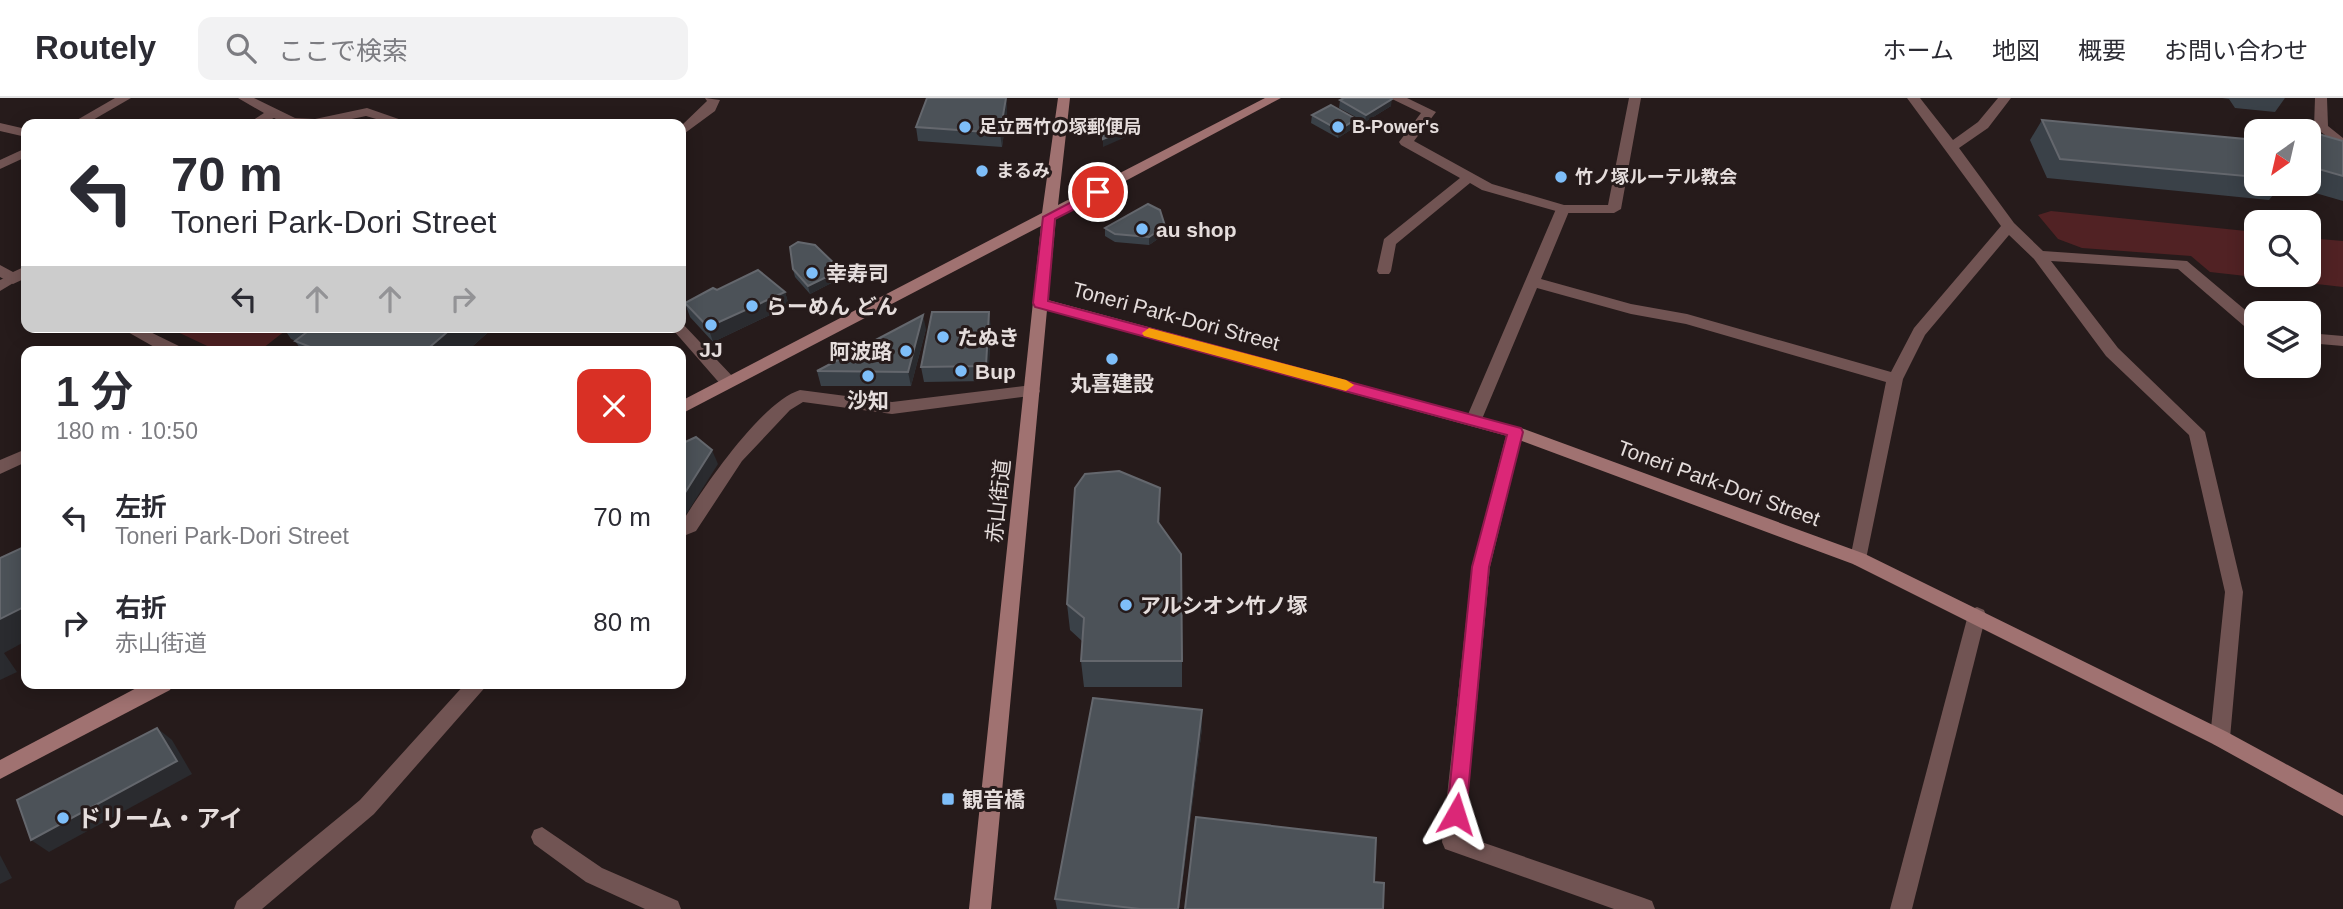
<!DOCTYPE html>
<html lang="ja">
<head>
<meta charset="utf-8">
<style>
  :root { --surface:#fff; --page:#f2f2f3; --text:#2b2b33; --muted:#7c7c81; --line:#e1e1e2 }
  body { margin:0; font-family:Helvetica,"Noto Sans JP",sans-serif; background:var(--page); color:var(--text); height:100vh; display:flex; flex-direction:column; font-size:26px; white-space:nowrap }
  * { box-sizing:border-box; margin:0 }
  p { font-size:23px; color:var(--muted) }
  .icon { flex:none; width:38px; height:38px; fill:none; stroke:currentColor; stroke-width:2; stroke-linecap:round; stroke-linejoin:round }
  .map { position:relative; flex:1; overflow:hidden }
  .sheet { position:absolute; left:21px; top:248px; width:665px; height:343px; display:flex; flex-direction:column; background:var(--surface); border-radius:14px; box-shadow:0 4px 18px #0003 }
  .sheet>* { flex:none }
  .top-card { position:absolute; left:21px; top:21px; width:665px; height:214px; border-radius:14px; box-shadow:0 4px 18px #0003; background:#fff; color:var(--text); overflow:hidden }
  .needle { width:46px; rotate:214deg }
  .buttons { position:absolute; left:2244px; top:21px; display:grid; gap:14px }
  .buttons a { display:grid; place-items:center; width:77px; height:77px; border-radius:14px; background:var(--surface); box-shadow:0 4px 18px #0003; font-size:35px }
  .pin { position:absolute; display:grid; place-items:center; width:60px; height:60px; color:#fff; margin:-30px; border:4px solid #fff; border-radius:50%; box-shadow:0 2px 7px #0007 }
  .me { position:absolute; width:77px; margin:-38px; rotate:6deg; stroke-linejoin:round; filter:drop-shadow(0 0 5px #0008) }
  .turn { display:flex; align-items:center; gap:24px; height:147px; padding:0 35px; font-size:32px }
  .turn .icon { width:91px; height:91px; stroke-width:2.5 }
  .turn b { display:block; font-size:49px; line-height:60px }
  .lanes { display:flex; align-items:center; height:66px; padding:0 35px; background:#0003; justify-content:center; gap:35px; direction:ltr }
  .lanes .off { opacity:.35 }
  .round { display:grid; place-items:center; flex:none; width:74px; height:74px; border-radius:14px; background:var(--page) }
  .head { display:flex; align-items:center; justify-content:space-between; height:119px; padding:0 35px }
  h1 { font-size:42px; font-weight:700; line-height:52px }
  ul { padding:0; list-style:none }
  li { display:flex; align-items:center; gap:21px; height:105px; padding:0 35px }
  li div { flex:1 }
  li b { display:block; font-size:26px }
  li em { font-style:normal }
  header { display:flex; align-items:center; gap:42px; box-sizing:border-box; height:98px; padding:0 35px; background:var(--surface); border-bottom:2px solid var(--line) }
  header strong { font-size:33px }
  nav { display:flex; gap:38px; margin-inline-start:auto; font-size:24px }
  .search { width:490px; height:63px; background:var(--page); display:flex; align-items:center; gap:18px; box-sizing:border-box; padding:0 24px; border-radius:14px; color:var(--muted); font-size:26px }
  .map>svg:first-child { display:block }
</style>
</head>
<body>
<header>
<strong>Routely</strong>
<div class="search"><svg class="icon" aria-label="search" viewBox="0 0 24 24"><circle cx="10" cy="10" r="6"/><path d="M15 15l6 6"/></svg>ここで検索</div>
<nav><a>ホーム</a><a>地図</a><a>概要</a><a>お問い合わせ</a></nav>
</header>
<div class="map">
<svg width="2343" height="811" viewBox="0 0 2343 811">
  <rect width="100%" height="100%" fill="#261b1b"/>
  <g fill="#512224">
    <polygon points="2051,113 2256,134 2256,177 2308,177 2308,140 2343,143 2343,189 2210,174 2191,158 2082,150 2058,141 2038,117"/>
    <polygon points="167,229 290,229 258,254 220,254"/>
  </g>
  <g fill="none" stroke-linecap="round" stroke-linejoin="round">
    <g fill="#715453" fill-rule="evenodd">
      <polygon points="1390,0 1407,0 1436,14 1414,43 1492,86 1564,107 1608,107 1629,0 1641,0 1621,111 1614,115 1563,115 1482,92 1470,85 1396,146 1391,173 1389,176 1379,176 1377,173 1384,141 1460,80 1401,47 1399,44 1421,15"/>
      <polygon points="13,176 18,178 20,181 0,193 0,182"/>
      <path d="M1032,287L1038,289L1040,293L1038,297L892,316L803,304L790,312L742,363L696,433L681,439C681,433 680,427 682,424C704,389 761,304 800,292L892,304Z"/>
      <polygon points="1977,509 1984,512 1986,517 1912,811 1890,811 1968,517 1970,512"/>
      <polygon points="465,586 488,586 374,716 262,811 234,811 237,803 360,702"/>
      <polygon points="542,729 602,770 678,803 681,811 645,811 586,784 534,746 531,739 534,732"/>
    </g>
    <g fill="#715453" fill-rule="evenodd">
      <polygon points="115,0 131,0 86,26 70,26"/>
      <polygon points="238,0 254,0 295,20 315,21 367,10 413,26 393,26 366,18 328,26 286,26 274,20 262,26 247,26 264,15"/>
      <polygon points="705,0 720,2 715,13 681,38 681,28 707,3"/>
      <polygon points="1907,0 1920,0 1953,42 1978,24 1998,0 2011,0 1988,30 1959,50 2014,125 2043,153 2187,163 2256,221 2256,235 2251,234 2178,171 2051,163 2118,250 2205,334 2243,494 2230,640 2227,646 2220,649 2213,646 2210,640 2225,494 2189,337 2106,258 2034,161 2009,137 1925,237 1903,281 1865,466 1859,468 1853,466 1850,461 1886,284 1686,226 1631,216 1537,190 1482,321 1474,327 1466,321 1556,111 1563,107 1570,111 1541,181 1631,206 1687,216 1891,274 1914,230 2001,128"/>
      <polygon points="2315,0 2327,0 2328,28 2343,40 2343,50 2314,29"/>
      <polygon points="0,25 26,31 26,39 0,33"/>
      <polygon points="26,50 26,59 0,71 0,62"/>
      <polygon points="0,167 13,174 26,168 26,180 13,186 0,179"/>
      <polygon points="681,224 734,280 736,284 734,288 722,288 674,233 671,229 681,229"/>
      <polygon points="119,229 140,229 183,250 185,254 163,254"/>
      <polygon points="2308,235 2343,238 2343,248 2308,245"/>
      <polygon points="1515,328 1523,334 1490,469 1464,738 1644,800 1652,803 1655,811 1614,811 1445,751 1442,744 1472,469 1507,334"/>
      <polygon points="26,351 26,364 0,376 0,362"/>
    </g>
    <g fill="#a07271" fill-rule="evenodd">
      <polygon points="1058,0 1070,0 1058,107 1265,0 1281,0 1056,120 1048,202 1521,330 1865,456 2227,634 2343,697 2343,718 2213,646 1853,466 1511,339 1047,212 991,811 969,811 1041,128 681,316 681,303 1042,115"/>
      <polygon points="144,586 173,586 170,592 0,681 0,662"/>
    </g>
  </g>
  <g fill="#3a4148">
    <polygon points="1006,0 1007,13 1002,49 918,43 916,29"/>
    <polygon points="2222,0 2285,0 2275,14 2235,10 2229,1"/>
    <polygon points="1340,2 1391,8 1365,24 1339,10"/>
    <polygon points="1312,17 1355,29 1338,40 1311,25"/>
    <polygon points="2042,22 2256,42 2256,86 2282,86 2269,102 2047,80 2030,42"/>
    <polygon points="2294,29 2343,43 2343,103 2284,86 2308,86 2308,33 2291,33"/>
    <polygon points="1105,130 1165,136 1149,147 1115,144 1105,138"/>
    <polygon points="793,171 841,172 843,179 810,196 795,179"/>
    <polygon points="717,192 785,194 789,208 713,244 690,219 685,205"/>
    <polygon points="283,229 494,229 466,254 303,254 295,243 296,243 291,241"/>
    <polygon points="991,229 988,283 924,284 921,269"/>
    <polygon points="926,231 911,288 821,288 817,273"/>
    <polygon points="1160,390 1160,426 1182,563 1182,589 1084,589 1081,563 1082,543 1070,532 1067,506"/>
    <polygon points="1202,612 1202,630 1179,811 1057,811 1055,801"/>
  </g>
  <g fill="#2a2b2f">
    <polygon points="1006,0 1007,13 1002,49 1000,35"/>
    <polygon points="1392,1 1391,8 1365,24 1366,17"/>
    <polygon points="1356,21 1355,29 1338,40 1339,32"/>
    <polygon points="1130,25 1130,33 1128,38 1103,49 1103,41"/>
    <polygon points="1165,128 1165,136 1149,147 1149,139"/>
    <polygon points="841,172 843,179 810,196 808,188"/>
    <polygon points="785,194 789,208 713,244 708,229"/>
    <polygon points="989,214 991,229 988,283 986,268"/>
    <polygon points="923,217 926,231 911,288 908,274"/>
    <polygon points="453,229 494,229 466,254 424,254"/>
    <polygon points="712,352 718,366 687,415 681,419 681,401"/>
    <polygon points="1160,390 1160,417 1159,451 1158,424"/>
    <polygon points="26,508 26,543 4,555 17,574 0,582 0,521"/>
    <polygon points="1202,612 1202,630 1179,811 1178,811"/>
    <polygon points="157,630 172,642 192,676 49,754 31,742"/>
    <polygon points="0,757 12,780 0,786"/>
  </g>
  <g fill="#4c5258" stroke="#64676d" stroke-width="2">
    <polygon points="927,0 1006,0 1000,35 916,29"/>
    <polygon points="1344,0 1391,0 1392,1 1366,17 1340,2"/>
    <polygon points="1331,7 1356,21 1339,32 1312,17"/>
    <polygon points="2042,22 2256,42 2256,79 2060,61"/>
    <polygon points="1130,25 1128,31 1103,41 1102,27"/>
    <polygon points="2294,29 2343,43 2343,78 2308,68 2308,33 2293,33"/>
    <polygon points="1148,106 1160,112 1165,128 1149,139 1115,136 1105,130"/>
    <polygon points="798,144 815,147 841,172 808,188 793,171 790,149"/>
    <polygon points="758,172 785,194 708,229 685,205 713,190 717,192"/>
    <polygon points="932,214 989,214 986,268 921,269"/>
    <polygon points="923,217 908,274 817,273"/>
    <polygon points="307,229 453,229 424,254 323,254 295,243 311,231"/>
    <polygon points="696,339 712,352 681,401 681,346"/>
    <polygon points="1119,373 1160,390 1158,424 1181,456 1182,563 1081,563 1084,520 1067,506 1075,390 1085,376"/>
    <polygon points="26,448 26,508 0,521 0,460"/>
    <polygon points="1093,600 1202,612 1178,811 1140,811 1055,801"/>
    <polygon points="157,630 177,663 31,742 17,702"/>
    <polygon points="1196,719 1376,740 1374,784 1384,785 1383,811 1185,811"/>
  </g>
  <polygon fill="#db2777" stroke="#8e194d" stroke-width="2" points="1098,90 1102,91 1102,97 1055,121 1048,203 1521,330 1523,334 1489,469 1466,716 1463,722 1456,725 1449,722 1447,716 1472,469 1507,337 1035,209 1033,205 1043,119"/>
  <polygon fill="#f59e0b" points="1149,230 1346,282 1354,287 1346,293 1144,238 1142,235"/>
  <g fill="#7ebef9" stroke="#261b1b" stroke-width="2.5">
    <circle cx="965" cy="29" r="7"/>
    <circle cx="1338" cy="29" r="7"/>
    <circle cx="982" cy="73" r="7"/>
    <circle cx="1561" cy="79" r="7"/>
    <circle cx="1142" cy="131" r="7"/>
    <circle cx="812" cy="175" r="7"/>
    <circle cx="752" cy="208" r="7"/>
    <circle cx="711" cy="227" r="7"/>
    <circle cx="943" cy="239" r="7"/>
    <circle cx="906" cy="253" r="7"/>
    <circle cx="1112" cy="261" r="7"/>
    <circle cx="961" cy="273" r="7"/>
    <circle cx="868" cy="278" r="7"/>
    <circle cx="1126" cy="507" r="7"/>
    <rect x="941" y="694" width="14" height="14" rx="3.5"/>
    <circle cx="63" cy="720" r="7"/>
  </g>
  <g text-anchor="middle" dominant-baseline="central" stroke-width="6" stroke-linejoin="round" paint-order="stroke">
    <g font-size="18" font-weight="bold" fill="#e5dddc" stroke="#261b1b" text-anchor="start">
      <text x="979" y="29">足立西竹の塚郵便局</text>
      <text x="1352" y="29">B-Power's</text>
      <text x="996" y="73">まるみ</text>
      <text x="1575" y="79">竹ノ塚ルーテル教会</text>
    </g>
    <g font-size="21" font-weight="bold" fill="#e5dddc" stroke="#261b1b" text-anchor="start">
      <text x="1156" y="131">au shop</text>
      <text x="826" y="175">幸寿司</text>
      <text x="766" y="208">らーめん どん</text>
      <text x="957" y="239">たぬき</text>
      <text x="711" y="251" text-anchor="middle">JJ</text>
      <text x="892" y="253" text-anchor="end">阿波路</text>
      <text x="975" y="273">Bup</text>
      <text x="1112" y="285" text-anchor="middle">丸喜建設</text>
      <text x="868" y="302" text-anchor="middle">沙知</text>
      <text x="1140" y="507">アルシオン竹ノ塚</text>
      <text x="962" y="701">観音橋</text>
    </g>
    <g font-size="21" fill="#e5dddc" stroke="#261b1b">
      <text transform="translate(1176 218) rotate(15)">Toneri Park-Dori Street</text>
      <text transform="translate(1719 385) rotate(20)">Toneri Park-Dori Street</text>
      <text transform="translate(998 403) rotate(-84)">赤山街道</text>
    </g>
    <g font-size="24" font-weight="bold" fill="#e5dddc" stroke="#261b1b" text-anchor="start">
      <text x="77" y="720">ドリーム・アイ</text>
    </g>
  </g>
</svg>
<div class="buttons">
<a><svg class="needle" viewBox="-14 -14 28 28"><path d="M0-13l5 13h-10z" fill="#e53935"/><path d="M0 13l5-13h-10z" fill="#7c7c81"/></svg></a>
<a><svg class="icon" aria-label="search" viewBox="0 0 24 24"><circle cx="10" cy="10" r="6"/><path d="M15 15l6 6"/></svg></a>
<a><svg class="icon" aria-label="layers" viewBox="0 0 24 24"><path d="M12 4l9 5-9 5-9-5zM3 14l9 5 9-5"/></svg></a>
</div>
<div class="pin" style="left:1098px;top:94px;background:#d93025"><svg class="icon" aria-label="arrive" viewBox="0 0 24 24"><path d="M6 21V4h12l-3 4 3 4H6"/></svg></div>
<svg class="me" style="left:1456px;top:716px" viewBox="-20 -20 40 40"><path d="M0-17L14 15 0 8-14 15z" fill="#db2777" stroke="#fff" stroke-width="4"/></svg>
<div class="top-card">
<div class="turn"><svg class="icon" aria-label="left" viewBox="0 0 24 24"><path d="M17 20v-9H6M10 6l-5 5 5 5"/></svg><div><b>70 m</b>Toneri Park-Dori Street</div></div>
<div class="lanes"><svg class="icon" aria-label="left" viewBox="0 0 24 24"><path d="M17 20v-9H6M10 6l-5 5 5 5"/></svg><svg class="icon off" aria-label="ahead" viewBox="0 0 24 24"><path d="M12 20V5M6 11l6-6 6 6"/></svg><svg class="icon off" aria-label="ahead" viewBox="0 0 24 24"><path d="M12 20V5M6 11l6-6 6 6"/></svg><svg class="icon off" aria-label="right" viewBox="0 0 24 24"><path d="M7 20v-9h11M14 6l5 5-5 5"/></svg></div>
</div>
<section class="sheet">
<div class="head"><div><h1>1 分</h1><p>180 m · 10:50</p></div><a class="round" style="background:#d93025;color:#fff"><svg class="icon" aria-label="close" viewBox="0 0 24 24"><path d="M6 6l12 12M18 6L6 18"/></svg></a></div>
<ul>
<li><svg class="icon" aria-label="left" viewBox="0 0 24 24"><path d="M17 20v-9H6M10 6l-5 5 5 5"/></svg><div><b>左折</b><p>Toneri Park-Dori Street</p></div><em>70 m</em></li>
<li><svg class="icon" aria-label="right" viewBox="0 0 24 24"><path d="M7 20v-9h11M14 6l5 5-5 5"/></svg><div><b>右折</b><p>赤山街道</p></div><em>80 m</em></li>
</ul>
</section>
</div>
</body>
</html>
